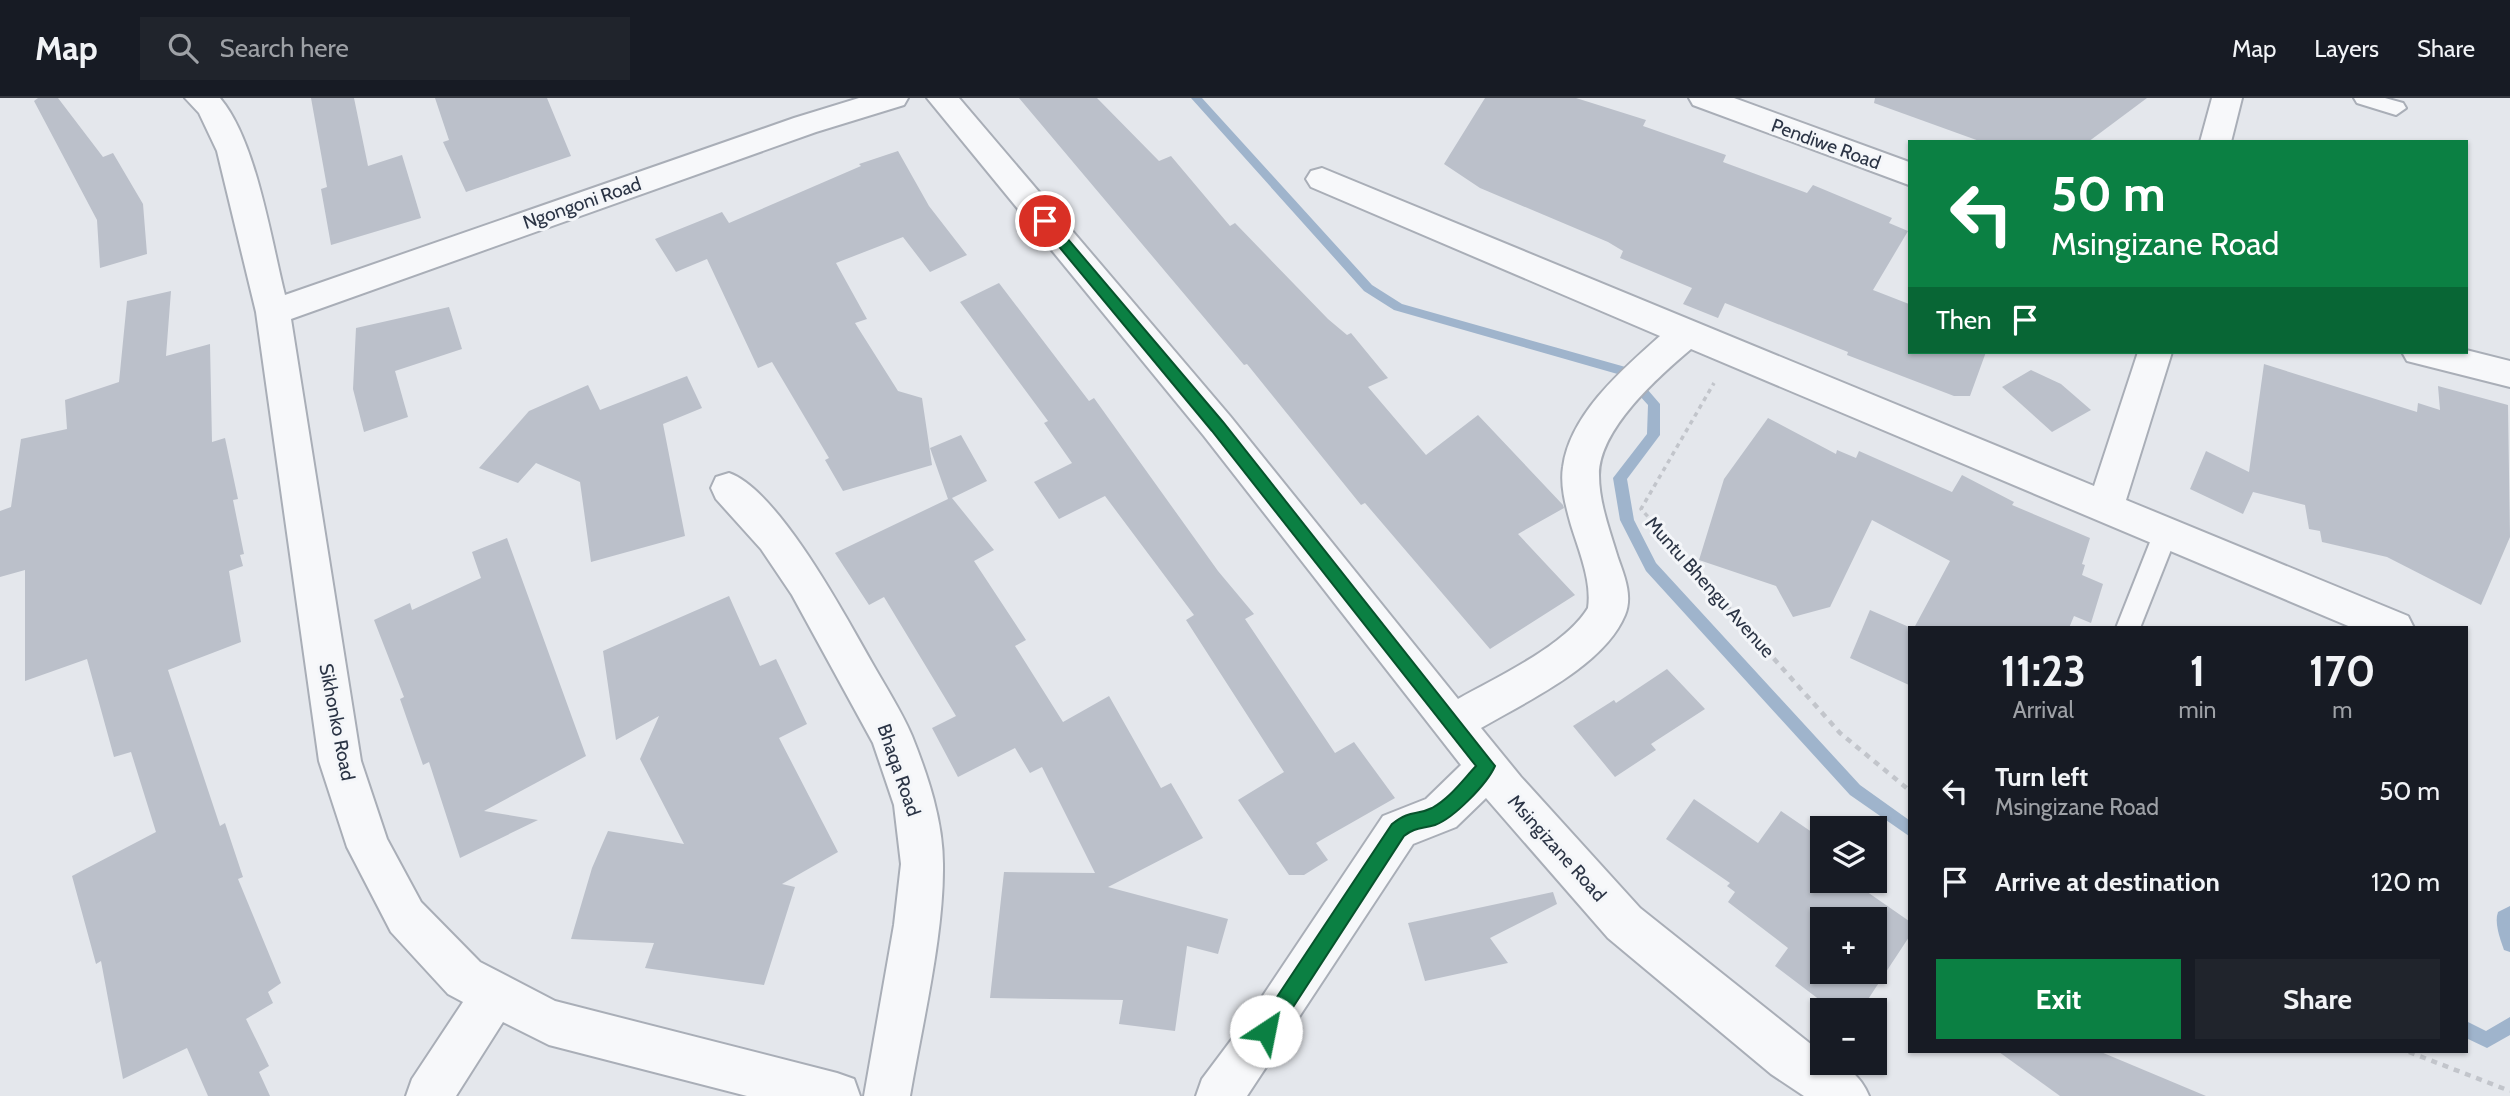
<!DOCTYPE html>
<html lang="en">
<head>
<meta charset="utf-8">
<style>
  :root { --surface:#171b24; --page:#20242c; --text:#f1f3f6; --muted:#9ea1a6; --line:#363941; --accent:#0b8043 }
  body { margin:0; font-family:Cabin,sans-serif; background:var(--page); color:var(--text); height:100vh; display:flex; flex-direction:column; font-size:26px; white-space:nowrap }
  * { box-sizing:border-box; margin:0 }
  p { font-size:23px; color:var(--muted) }
  .icon { flex:none; width:38px; height:38px; fill:none; stroke:currentColor; stroke-width:2; stroke-linecap:round; stroke-linejoin:round }
  .map { position:relative; flex:1; overflow:hidden }
  .panel { position:absolute; left:1908px; top:528px; width:560px; height:427px; display:flex; flex-direction:column; background:var(--surface); border-radius:0px; box-shadow:0 2px 5px #0004 }
  .panel>* { flex:none }
  .top-card { position:absolute; left:1908px; top:42px; width:560px; height:214px; border-radius:0px; box-shadow:0 2px 5px #0004; background:#0b8043; color:#fff; overflow:hidden }
  .controls { position:absolute; left:1810px; top:718px; display:grid; gap:14px }
  .controls a { display:grid; place-items:center; width:77px; height:77px; border-radius:0px; background:var(--surface); box-shadow:0 2px 5px #0004; font-size:35px }
  .pin { position:absolute; display:grid; place-items:center; width:60px; height:60px; color:#fff; margin:-30px; border:4px solid #fff; border-radius:50%; box-shadow:0 2px 7px #0007 }
  .me { position:absolute; width:77px; margin:-38px; rotate:34deg; stroke-linejoin:round; filter:drop-shadow(0 0 5px #0008) }
  .turn { display:flex; align-items:center; gap:24px; height:147px; padding:0 28px; font-size:32px }
  .turn .icon { width:91px; height:91px; stroke-width:2.5 }
  .turn b { display:block; font-size:49px; line-height:60px }
  .then { display:flex; align-items:center; height:66px; padding:0 28px; background:#0003; gap:14px; font-size:26px }
  .eta { display:flex; justify-content:space-evenly; align-items:center; height:119px; text-align:center }
  .eta b { font-size:42px; font-weight:800; line-height:49px }
  .button { display:flex; gap:14px; margin-top:auto; padding:14px 28px }
  .button a { flex:1; height:80px; border-radius:0px; background:var(--accent); color:#fff; font-size:28px; font-weight:800; line-height:80px; text-align:center }
  .button a+a { background:var(--page); color:var(--text) }
  ul { padding:0; list-style:none }
  li { display:flex; align-items:center; gap:21px; height:91px; padding:0 28px }
  li div { flex:1 }
  li b { display:block; font-size:26px }
  li em { font-style:normal }
  header { display:flex; align-items:center; gap:42px; box-sizing:border-box; height:98px; padding:0 35px; background:var(--surface); border-bottom:2px solid var(--line) }
  header strong { font-size:33px }
  nav { display:flex; gap:38px; margin-inline-start:auto; font-size:24px }
  .search { width:490px; height:63px; background:var(--page); display:flex; align-items:center; gap:18px; box-sizing:border-box; padding:0 24px; border-radius:0px; color:var(--muted); font-size:26px }
  .map>svg:first-child { display:block }
</style>
</head>
<body>
<header>
<strong>Map</strong>
<div class="search"><svg class="icon" aria-label="search" viewBox="0 0 24 24"><circle cx="10" cy="10" r="6"/><path d="M15 15l6 6"/></svg>Search here</div>
<nav><a>Map</a><a>Layers</a><a>Share</a></nav>
</header>
<div class="map">
<svg width="2510" height="998" viewBox="0 0 2510 998">
  <rect width="100%" height="100%" fill="#e4e7ec"/>
  <g fill="none" stroke-linecap="round" stroke-linejoin="round">
    <g fill="#9fb4cc" fill-rule="evenodd">
      <polygon points="1191,0 1202,0 1372,187 1402,206 1629,270 1660,306 1660,337 1627,381 1634,422 1656,465 1860,687 1909,722 1909,738 1850,697 1646,473 1620,422 1613,380 1647,336 1648,307 1621,277 1394,212 1364,193"/>
      <path d="M2510,808V854L2504,852C2500,841 2494,824 2498,814Z"/>
      <polygon points="2510,919 2510,937 2487,950 2466,940 2466,923 2486,933"/>
    </g>
  </g>
  <g fill="#bbc0ca" fill-rule="evenodd">
    <polygon points="38,0 58,0 103,59 113,55 143,106 147,156 100,170 97,122 34,3"/>
    <polygon points="311,0 354,0 368,68 402,57 421,120 331,147 321,91 327,89"/>
    <polygon points="435,0 547,0 571,58 466,94 443,44 449,42"/>
    <polygon points="1019,0 1097,0 1159,63 1171,58 1230,128 1235,125 1328,221 1347,237 1351,235 1388,280 1368,289 1426,357 1478,317 1563,407 1564,410 1518,436 1575,497 1490,551 1365,405 1361,407 1247,266 1244,267"/>
    <polygon points="1485,0 1576,0 1646,22 1643,28 1726,57 1723,64 1807,95 1813,87 1892,120 1889,125 1908,133 1873,192 1909,206 1909,254 1986,254 1970,298 1954,298 1847,257 1848,254 1725,205 1718,220 1683,206 1692,190 1620,160 1623,153 1608,144 1480,90 1444,66"/>
    <polygon points="1875,0 2147,0 2088,44 1982,44 1874,5"/>
    <polygon points="898,53 929,108 967,157 930,174 903,139 836,165 867,221 855,225 898,293 922,300 932,367 843,393 825,362 829,360 772,264 758,270 707,161 676,174 655,141 722,114 729,125 861,68 859,66"/>
    <polygon points="999,185 1089,303 1094,300 1218,473 1254,516 1245,521 1335,655 1354,644 1395,700 1316,745 1328,762 1304,777 1289,777 1238,702 1284,674 1186,522 1194,517 1105,398 1059,421 1034,384 1072,365 1044,325 1048,323 960,204"/>
    <polygon points="171,193 166,258 210,246 212,344 225,340 238,401 233,402 244,456 240,457 243,468 229,473 241,544 168,572 220,728 225,725 243,779 238,781 281,885 268,894 273,905 246,921 269,968 259,974 270,998 208,998 187,950 123,981 101,863 96,866 72,778 156,734 131,654 114,659 87,561 25,583 25,472 0,479 0,413 11,409 21,341 67,331 65,302 119,284 127,203"/>
    <polygon points="449,209 462,251 395,273 408,319 364,334 353,291 356,230"/>
    <polygon points="2264,266 2417,314 2418,305 2440,312 2438,288 2508,307 2510,439 2481,507 2387,459 2322,444 2320,433 2309,431 2305,407 2253,394 2243,416 2190,391 2206,353 2249,374"/>
    <polygon points="2031,272 2061,286 2091,312 2052,334 2002,289"/>
    <polygon points="687,278 702,310 663,326 685,438 591,464 580,384 536,365 518,385 479,370 529,313 588,287 600,312"/>
    <polygon points="1768,320 1836,356 1837,352 1856,360 1859,353 1952,394 1962,377 2014,404 2012,407 2090,440 2082,466 2085,467 2082,477 2103,486 2091,525 2074,518 2069,530 1914,530 1950,463 1872,422 1830,509 1793,519 1776,488 1699,462 1724,381"/>
    <polygon points="961,337 987,383 952,400 994,452 974,463 1026,542 1015,548 1063,624 1109,598 1161,690 1171,685 1203,740 1108,789 1228,821 1218,856 1187,848 1175,933 1119,926 1123,902 990,900 1004,774 1095,775 1042,669 1030,675 1015,650 958,679 932,630 956,618 884,499 869,507 835,455 948,401 930,350"/>
    <polygon points="507,440 586,658 484,713 538,722 460,760 429,664 423,667 400,601 404,599 374,522 410,505 412,512 481,480 472,454"/>
    <polygon points="729,498 760,568 776,561 807,626 779,640 838,754 782,786 795,789 764,887 645,870 654,845 571,841 592,770 608,733 684,746 640,661 659,618 616,642 603,553"/>
    <polygon points="1870,512 1909,529 1909,587 1850,560"/>
    <polygon points="1667,571 1705,611 1651,646 1656,652 1615,679 1573,628 1614,602 1616,605"/>
    <path d="M1694,701L1758,745L1781,713L1822,741V782H1850L1909,823V839L1861,912H1833L1775,868L1788,850L1728,804L1735,794L1727,788L1730,785L1666,741ZM1822,821H1874V873H1822Z"/>
    <polygon points="1553,794 1557,806 1490,840 1508,865 1425,883 1408,825"/>
    <polygon points="1999,954 2101,954 2206,998 2060,998"/>
  </g>
  <g fill="none" stroke-linecap="round" stroke-linejoin="round">
    <g stroke="#a9aeb7" stroke-width="4">
      <g id="lane">
        <polygon points="2354,0 2385,0 2403,5 2406,10 2396,17 2357,5"/>
        <polygon points="2166,424 2174,427 2178,434 2140,530 2116,530 2154,434 2158,427"/>
      </g>
    </g>
    <g stroke="#a9aeb7" stroke-width="4">
      <g id="street">
        <path d="M185,0H220C256,42 271,142 285,197L794,20L859,0H908L904,7L816,34L291,221L361,663L387,741L421,804L480,864L555,903L837,975L854,981L860,998H747L549,947L503,924L456,998H406L412,981L463,904L448,896L391,834L347,749L319,663L256,214L217,53L199,15Z"/>
        <path d="M927,0H959L1230,318L1458,601C1497,579 1565,548 1588,510C1592,483 1579,453 1571,427C1566,409 1560,388 1563,369C1570,316 1623,271 1660,238L1311,89L1306,81L1311,73L1322,70L2094,388L2138,254H2172L2126,402L2408,518L2414,530H2353L1691,251C1658,279 1599,331 1599,377C1599,405 1610,433 1618,460C1624,477 1633,498 1625,517C1604,568 1527,603 1481,630L1521,679L1640,810L1822,955V964C1845,964 1861,978 1869,998H1804L1771,976L1608,840L1486,700L1456,729L1413,746L1247,998H1196L1202,981L1250,917L1383,718L1426,701L1461,667L1204,338Z"/>
        <polygon points="1689,0 1734,0 1909,64 1909,87 1693,7"/>
        <polygon points="2212,0 2242,0 2231,44 2200,44"/>
        <polygon points="2466,252 2510,263 2510,289 2407,263 2402,254"/>
        <path d="M729,375C778,392 845,517 871,563C885,588 901,612 912,638C928,678 943,723 943,766C944,837 922,927 910,998H864L894,827L901,766L894,707L873,645L792,497L761,451L716,401L711,390L716,379Z"/>
      </g>
    </g>
    <polyline stroke="#c2c5cb" stroke-width="3.5" stroke-dasharray="4.5 4.5" stroke-linecap="butt" points="1672,445 1641,411 1714,285"/>
    <g stroke="#c2c5cb" stroke-width="4.5" stroke-dasharray="6 6" stroke-linecap="butt">
      <polyline points="1670,444 1840,635 1909,692"/>
      <polyline points="2409,954 2510,993"/>
    </g>
    <use href="#lane" fill="#f7f8fa" fill-rule="evenodd"/>
    <use href="#street" fill="#f7f8fa" fill-rule="evenodd"/>
  </g>
  <path fill="#0b8043" stroke="#07532c" stroke-width="2" d="M1045,118L1050,120L1223,324L1495,668C1487,686 1454,720 1435,727C1422,731 1415,729 1404,738L1273,940L1266,942L1259,940L1256,933L1259,926L1392,726C1411,711 1416,718 1432,710C1450,700 1462,683 1476,668L1212,333L1041,127V120Z"/>
  <g text-anchor="middle" dominant-baseline="central" stroke-width="6" stroke-linejoin="round" paint-order="stroke">
    <g font-size="19" fill="#2b3445" stroke="#f4f6f9">
      <text transform="translate(1826 46) rotate(20)">Pendiwe Road</text>
      <text transform="translate(582 105) rotate(-19)">Ngongoni Road</text>
      <text transform="translate(1710 489) rotate(48)">Muntu Bhengu Avenue</text>
      <text transform="translate(337 624) rotate(79)">Sikhonko Road</text>
      <text transform="translate(899 672) rotate(71)">Bhaqa Road</text>
      <text transform="translate(1557 750) rotate(48)">Msingizane Road</text>
    </g>
  </g>
</svg>
<div class="controls">
<a><svg class="icon" aria-label="layers" viewBox="0 0 24 24"><path d="M12 4l9 5-9 5-9-5zM3 14l9 5 9-5"/></svg></a>
<a>+</a>
<a>−</a>
</div>
<div class="pin" style="left:1045px;top:123px;background:#d93025"><svg class="icon" aria-label="arrive" viewBox="0 0 24 24"><path d="M6 21V4h12l-3 4 3 4H6"/></svg></div>
<svg class="me" style="left:1266px;top:933px" viewBox="-20 -20 40 40"><circle r="19" fill="#fff"/><path d="M0-13L10 11 0 6-10 11z" fill="#0b8043"/></svg>
<div class="top-card">
<div class="turn"><svg class="icon" aria-label="left" viewBox="0 0 24 24"><path d="M17 20v-9H6M10 6l-5 5 5 5"/></svg><div><b>50 m</b>Msingizane Road</div></div>
<div class="then">Then<svg class="icon" aria-label="arrive" viewBox="0 0 24 24"><path d="M6 21V4h12l-3 4 3 4H6"/></svg></div>
</div>
<section class="panel">
<div class="eta">
<div><b>11:23</b><p>Arrival</p></div>
<div><b>1</b><p>min</p></div>
<div><b>170</b><p>m</p></div>
</div>
<ul>
<li><svg class="icon" aria-label="left" viewBox="0 0 24 24"><path d="M17 20v-9H6M10 6l-5 5 5 5"/></svg><div><b>Turn left</b><p>Msingizane Road</p></div><em>50 m</em></li>
<li><svg class="icon" aria-label="arrive" viewBox="0 0 24 24"><path d="M6 21V4h12l-3 4 3 4H6"/></svg><div><b>Arrive at destination</b></div><em>120 m</em></li>
</ul>
<div class="button"><a>Exit</a><a>Share</a></div>
</section>
</div>
</body>
</html>
